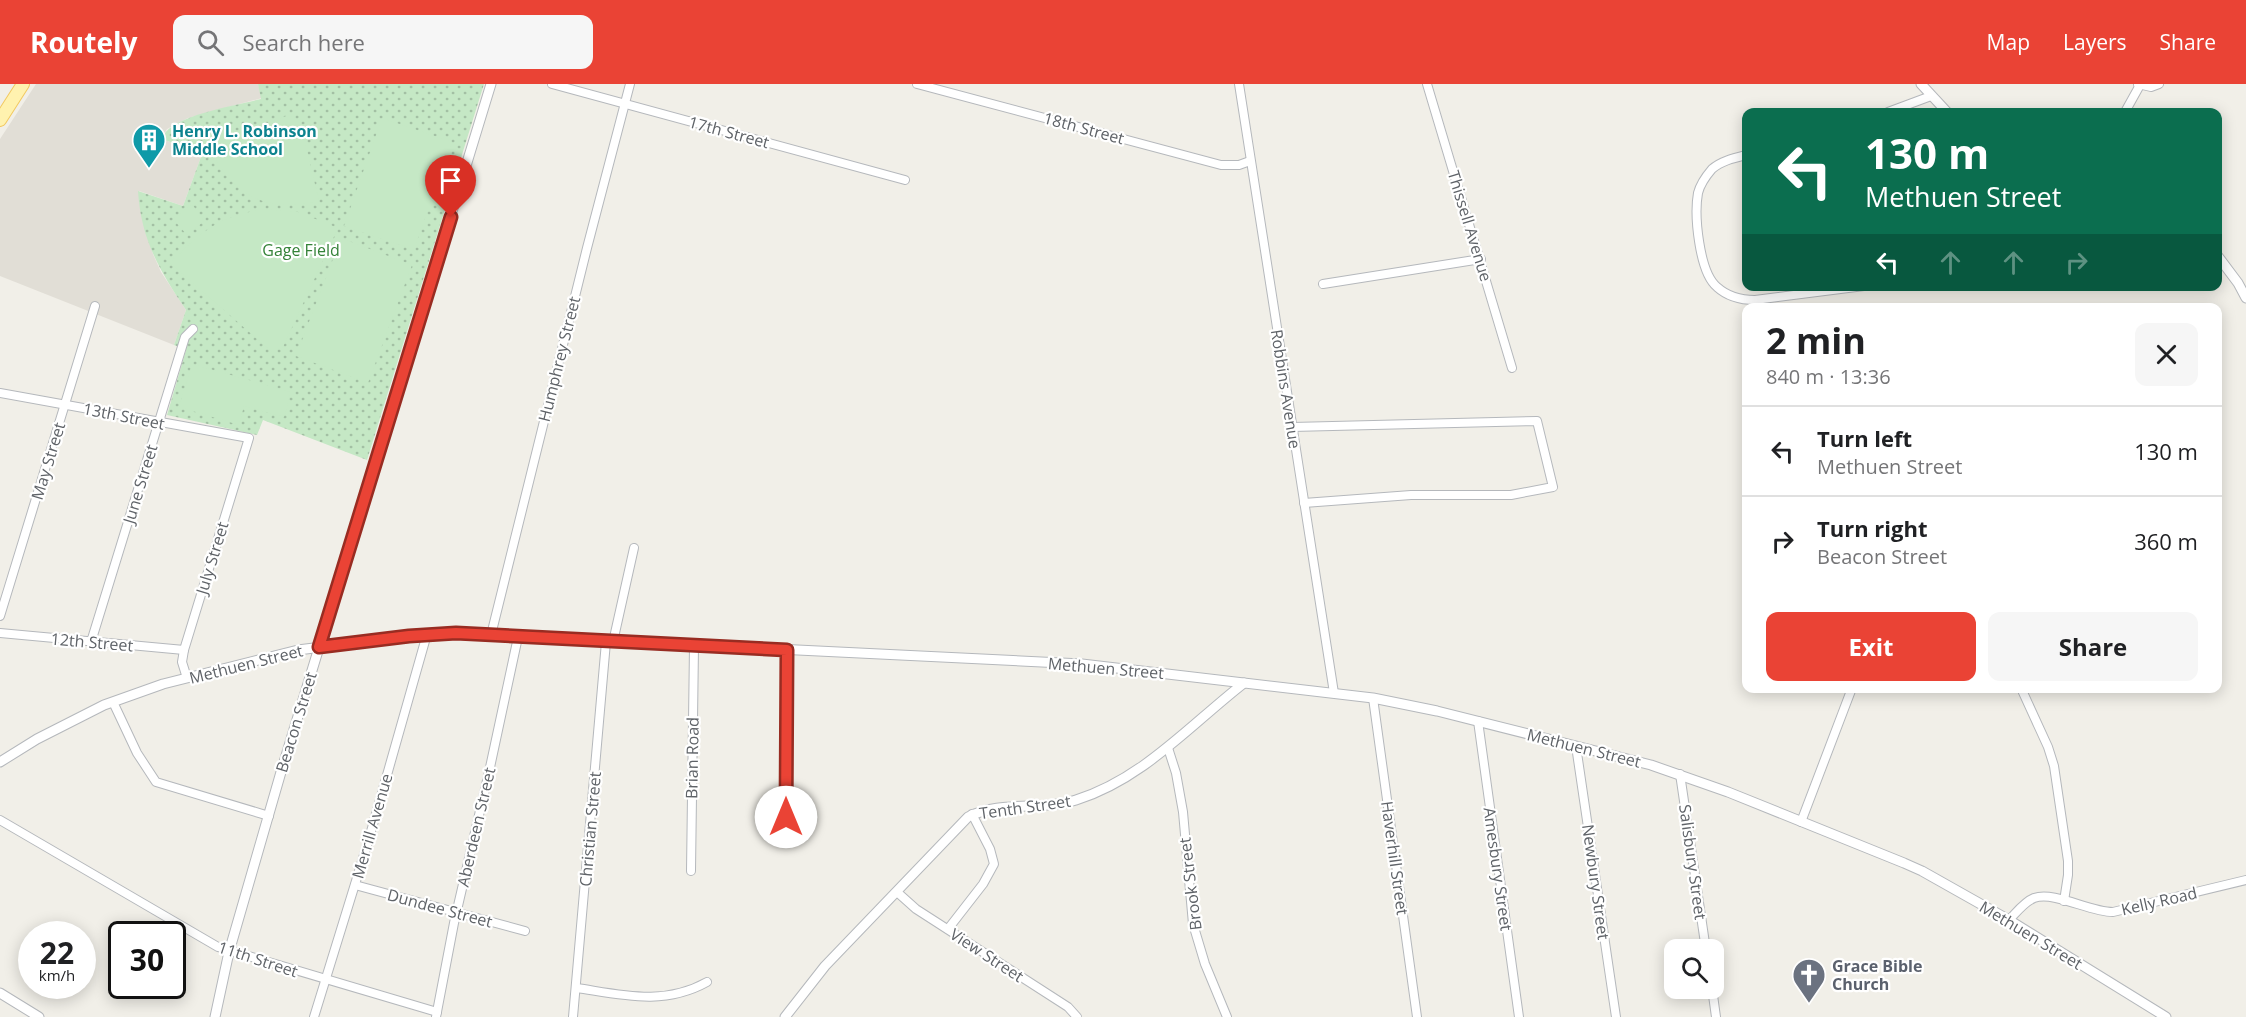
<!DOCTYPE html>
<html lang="en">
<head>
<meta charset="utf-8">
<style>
  :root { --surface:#fff; --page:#f6f6f6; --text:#202124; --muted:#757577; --line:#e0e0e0; --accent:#ea4335 }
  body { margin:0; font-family:"Open Sans",sans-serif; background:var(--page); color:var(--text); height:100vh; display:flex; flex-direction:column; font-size:22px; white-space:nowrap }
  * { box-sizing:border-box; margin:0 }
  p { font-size:20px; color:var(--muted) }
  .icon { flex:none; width:33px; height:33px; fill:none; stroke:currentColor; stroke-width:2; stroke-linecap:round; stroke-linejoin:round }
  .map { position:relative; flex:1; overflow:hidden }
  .drawer { position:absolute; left:1742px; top:219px; width:480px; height:390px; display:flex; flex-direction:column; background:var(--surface); border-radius:12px; box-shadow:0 3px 15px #0003 }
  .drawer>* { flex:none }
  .banner { position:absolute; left:1742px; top:24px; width:480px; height:183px; border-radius:12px; box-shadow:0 3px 15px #0003; background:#0b6e4f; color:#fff; overflow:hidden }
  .fabs { position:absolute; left:1664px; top:855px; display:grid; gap:12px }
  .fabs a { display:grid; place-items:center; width:60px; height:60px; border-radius:12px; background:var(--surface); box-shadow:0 3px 15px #0003; font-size:30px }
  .speed { position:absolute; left:18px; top:837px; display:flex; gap:12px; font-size:30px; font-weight:700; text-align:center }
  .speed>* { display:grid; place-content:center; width:78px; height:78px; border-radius:50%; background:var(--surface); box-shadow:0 3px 15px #0003; line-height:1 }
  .speed small { font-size:15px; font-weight:400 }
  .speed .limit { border:3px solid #111; border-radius:9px; background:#fff; color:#111 }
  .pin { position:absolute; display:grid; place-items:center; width:51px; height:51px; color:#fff; margin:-62px -26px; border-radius:50% 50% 50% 0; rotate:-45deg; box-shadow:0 0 6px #0007 }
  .pin .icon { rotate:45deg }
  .me { position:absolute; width:66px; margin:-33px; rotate:0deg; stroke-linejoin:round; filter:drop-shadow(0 0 4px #0008) }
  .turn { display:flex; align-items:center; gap:21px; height:126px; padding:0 24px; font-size:27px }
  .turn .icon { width:78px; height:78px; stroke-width:2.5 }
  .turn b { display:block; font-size:42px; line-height:51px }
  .lanes { display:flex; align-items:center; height:57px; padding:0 24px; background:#0003; justify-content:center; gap:30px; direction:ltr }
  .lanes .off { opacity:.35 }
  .round { display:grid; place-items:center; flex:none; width:63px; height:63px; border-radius:12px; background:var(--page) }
  .overview { display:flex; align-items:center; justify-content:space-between; height:102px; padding:0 24px }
  h1 { font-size:36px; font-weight:700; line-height:45px }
  .primary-button { display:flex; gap:12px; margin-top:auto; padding:12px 24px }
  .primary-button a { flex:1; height:69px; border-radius:12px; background:var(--accent); color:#fff; font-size:24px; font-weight:700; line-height:69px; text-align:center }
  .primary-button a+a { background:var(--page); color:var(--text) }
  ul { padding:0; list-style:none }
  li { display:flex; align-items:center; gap:18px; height:90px; padding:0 24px; border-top:2px solid var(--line) }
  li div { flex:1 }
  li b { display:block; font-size:22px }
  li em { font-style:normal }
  header { display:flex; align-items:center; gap:36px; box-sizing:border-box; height:84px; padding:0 30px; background:var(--accent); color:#fff }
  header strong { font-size:28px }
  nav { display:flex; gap:33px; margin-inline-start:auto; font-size:21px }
  .search { width:420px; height:54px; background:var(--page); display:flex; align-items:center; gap:15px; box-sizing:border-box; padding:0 21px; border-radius:12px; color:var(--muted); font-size:22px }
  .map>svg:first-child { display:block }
</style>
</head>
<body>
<header>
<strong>Routely</strong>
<div class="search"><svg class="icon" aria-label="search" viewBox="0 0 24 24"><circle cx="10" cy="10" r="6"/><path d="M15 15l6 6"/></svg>Search here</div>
<nav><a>Map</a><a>Layers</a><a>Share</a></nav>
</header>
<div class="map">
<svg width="2246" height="933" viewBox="0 0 2246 933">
  <defs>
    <pattern id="grass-dots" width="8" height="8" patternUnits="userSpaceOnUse" patternTransform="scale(1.5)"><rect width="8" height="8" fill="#c5e8c5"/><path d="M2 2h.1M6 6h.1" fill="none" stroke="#a3c0a4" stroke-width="1.8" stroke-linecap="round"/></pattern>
  </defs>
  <rect width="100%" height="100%" fill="#f1efe8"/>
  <polygon fill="#e1ded6" points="36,0 258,0 262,14 188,34 167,45 164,51 165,56 202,70 183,122 139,107 142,132 153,170 161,188 186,226 174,261 0,192 0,55"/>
  <path fill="url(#grass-dots)" d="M258,0H484L367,376L263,336L257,351L167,331L186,266L174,261L186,226C160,187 141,156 138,107L183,122L202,70L165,56L164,51C174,31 238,21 261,15Z"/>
  <g fill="#c5e8c5">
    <path d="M289,31L300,37L319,117C267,130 229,111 209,60Z"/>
    <polygon points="382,34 452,58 414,166 344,142"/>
    <polygon points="192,120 204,137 187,151 173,135"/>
    <path d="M264,125L298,128L338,144L283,263L272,268L170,179C202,147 217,133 264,125Z"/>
    <polygon points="341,154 412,181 368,299 296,272"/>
    <polygon points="192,280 291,308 284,333 244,322 239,341 179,323"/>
  </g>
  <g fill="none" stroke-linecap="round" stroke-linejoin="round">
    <g stroke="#b5b8bc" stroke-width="10">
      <g id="minor">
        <polyline points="552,0 905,96"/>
        <polyline points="917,0 1221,81 1239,81 1250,77"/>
        <polyline points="1239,0 1334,609"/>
        <polyline points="1427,0 1512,284"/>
        <polyline points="2138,0 2151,3 2159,0"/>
        <polyline points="1888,28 1931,12"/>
        <polyline points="2125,28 2140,1"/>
        <path d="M1746,71C1734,74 1721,77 1712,85C1706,92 1700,101 1698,109C1694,131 1699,188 1717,203C1728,213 1741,216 1755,216L1864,202"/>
        <polyline points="1323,200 1481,175"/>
        <polyline points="0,309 249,354 184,566 182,578 187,594"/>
        <polyline points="1292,343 1537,337 1553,403 1511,411 1411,411 1304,419"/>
        <polyline points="0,532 95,222"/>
        <polyline points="0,549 184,566"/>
        <polyline points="491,551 587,164 630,0"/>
        <polyline points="91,558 185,253 193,245"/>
        <polyline points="613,558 634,464"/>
        <polyline points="2021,604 2048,663 2054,682 2068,777 2068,791 2064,817"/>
        <polyline points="1373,614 1417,933"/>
        <polyline points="113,618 137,669 156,698 269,732"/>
        <polyline points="1478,637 1519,933"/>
        <polyline points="1576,662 1616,933"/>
        <polyline points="1168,664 1176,689 1183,728 1193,840 1205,880 1227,933"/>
        <polyline points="1680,690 1706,866"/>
        <polyline points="786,733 787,566"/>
        <polyline points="0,736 218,863 437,928"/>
        <polyline points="1801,738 1852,604"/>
        <polyline points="691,787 694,562"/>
        <polyline points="355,801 525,847"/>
        <polyline points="897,808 916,825 1068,923 1077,933"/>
        <path d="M2009,836C2016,829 2024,818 2034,814C2055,807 2089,828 2113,828L2246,796"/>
        <polyline points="948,845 983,800 994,780 990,765 972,730"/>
        <path d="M577,904C623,911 664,922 707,898"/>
        <polyline points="1712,904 1716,933"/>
        <polyline points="314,933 368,758 427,550"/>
        <polyline points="436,933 454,839 489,688 518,553"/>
        <polyline points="573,933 606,558"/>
      </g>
    </g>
    <g stroke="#b5b8bc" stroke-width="11">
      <g id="tertiary">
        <polyline points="1921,0 1947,28"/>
        <polyline points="2217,171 2238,199 2246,214"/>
        <polyline points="0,678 37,655 104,621 163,600 298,566 409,552 456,549 1082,580 1373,614 1437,627 1651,681 1728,708 1904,779 1922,787 2009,836 2166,933"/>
        <polyline points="0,909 39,933"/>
        <polyline points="215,933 229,868 281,688 491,0"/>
        <path d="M785,933L825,882L968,733C1000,716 1042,727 1076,716C1143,695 1190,641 1244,599"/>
      </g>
    </g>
    <g stroke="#f2c960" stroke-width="14">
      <polyline id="primary" points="0,36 23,0"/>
    </g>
    <use href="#minor" stroke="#fff" stroke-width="8"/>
    <use href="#tertiary" stroke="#fff" stroke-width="9"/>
    <use href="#primary" stroke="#fff2af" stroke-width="12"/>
  </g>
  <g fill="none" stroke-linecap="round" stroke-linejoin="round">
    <g stroke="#982c22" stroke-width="15">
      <polyline id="route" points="451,133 319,563 409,552 456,549 787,566 786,733"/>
    </g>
    <use href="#route" stroke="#ea4335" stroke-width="10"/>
  </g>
  <defs>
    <g id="building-pin" transform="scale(1.725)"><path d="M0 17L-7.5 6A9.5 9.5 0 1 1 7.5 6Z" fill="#0f9aa8" stroke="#fff"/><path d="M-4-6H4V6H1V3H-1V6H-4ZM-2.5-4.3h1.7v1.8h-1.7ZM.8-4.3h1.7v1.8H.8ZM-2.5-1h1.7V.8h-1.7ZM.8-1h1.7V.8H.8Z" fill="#fff"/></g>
    <g id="church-pin" transform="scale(1.725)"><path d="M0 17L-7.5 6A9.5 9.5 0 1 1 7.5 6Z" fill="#6b7280" stroke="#fff"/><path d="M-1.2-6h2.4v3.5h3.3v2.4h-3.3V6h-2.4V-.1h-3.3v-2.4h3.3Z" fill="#fff"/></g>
  </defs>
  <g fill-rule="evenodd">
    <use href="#building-pin" x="149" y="56"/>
    <use href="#church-pin" x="1809" y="891"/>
  </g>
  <g text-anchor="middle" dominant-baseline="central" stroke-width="4.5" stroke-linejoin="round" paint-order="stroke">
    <g font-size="16" fill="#5f6368" stroke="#fff">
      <text transform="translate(1084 44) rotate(15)">18th Street</text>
      <text transform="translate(729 48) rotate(15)">17th Street</text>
      <text transform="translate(1470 142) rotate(73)">Thissell Avenue</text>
      <text transform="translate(559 275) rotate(-76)">Humphrey Street</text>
      <text transform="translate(1286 305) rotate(81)">Robbins Avenue</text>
      <text transform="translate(124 332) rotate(11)">13th Street</text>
      <text transform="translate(48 377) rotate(-73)">May Street</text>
      <text transform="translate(140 400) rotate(-73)">June Street</text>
      <text transform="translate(212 474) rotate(-73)">July Street</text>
      <text transform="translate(92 558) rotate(5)">12th Street</text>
      <text transform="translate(246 580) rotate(-14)">Methuen Street</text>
      <text transform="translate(1106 584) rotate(5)">Methuen Street</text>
      <text transform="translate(296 638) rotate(-73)">Beacon Street</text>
      <text transform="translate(1584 664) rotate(14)">Methuen Street</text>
      <text transform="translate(692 674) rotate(-89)">Brian Road</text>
      <text transform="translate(1025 723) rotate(-8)">Tenth Street</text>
      <text transform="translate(372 742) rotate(-74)">Merrill Avenue</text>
      <text transform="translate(476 743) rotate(-77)">Aberdeen Street</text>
      <text transform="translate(590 745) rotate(-85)">Christian Street</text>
      <text transform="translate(1395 774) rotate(82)">Haverhill Street</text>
      <text transform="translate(1693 778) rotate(82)">Salisbury Street</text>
      <text transform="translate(1498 785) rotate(82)">Amesbury Street</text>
      <text transform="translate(1596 798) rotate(82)">Newbury Street</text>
      <text transform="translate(1190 800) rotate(-97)">Brook Street</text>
      <text transform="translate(2159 817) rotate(-13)">Kelly Road</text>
      <text transform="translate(440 824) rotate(15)">Dundee Street</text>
      <text transform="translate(2031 851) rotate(31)">Methuen Street</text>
      <text transform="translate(987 871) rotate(33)">View Street</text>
      <text transform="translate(258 875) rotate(18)">11th Street</text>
    </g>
    <g font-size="16" font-weight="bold" fill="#0d838f" stroke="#fff" text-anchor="start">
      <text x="172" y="47">Henry L. Robinson<tspan x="172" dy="18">Middle School</tspan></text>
    </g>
    <g font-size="16" fill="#348238" stroke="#fff">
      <text x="301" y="166">Gage Field</text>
    </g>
    <g font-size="16" font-weight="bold" fill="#5b616d" stroke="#fff" text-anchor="start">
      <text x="1832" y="882">Grace Bible<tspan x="1832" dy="18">Church</tspan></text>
    </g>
  </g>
</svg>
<div class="fabs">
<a><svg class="icon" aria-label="search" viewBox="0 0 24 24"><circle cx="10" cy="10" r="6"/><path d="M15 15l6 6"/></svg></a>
</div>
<div class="speed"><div>22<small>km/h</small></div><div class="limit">30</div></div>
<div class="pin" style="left:451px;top:133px;background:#d93025"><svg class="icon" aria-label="arrive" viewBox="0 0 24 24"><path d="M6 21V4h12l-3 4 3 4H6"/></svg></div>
<svg class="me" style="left:786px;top:733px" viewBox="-20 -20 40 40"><circle r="19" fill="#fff"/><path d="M0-13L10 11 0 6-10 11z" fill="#ea4335"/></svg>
<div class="banner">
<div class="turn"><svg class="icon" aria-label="left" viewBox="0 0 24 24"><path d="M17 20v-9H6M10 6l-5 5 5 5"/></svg><div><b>130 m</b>Methuen Street</div></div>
<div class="lanes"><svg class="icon" aria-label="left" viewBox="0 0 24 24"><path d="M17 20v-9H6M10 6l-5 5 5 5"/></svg><svg class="icon off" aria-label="ahead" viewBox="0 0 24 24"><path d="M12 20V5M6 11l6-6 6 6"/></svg><svg class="icon off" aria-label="ahead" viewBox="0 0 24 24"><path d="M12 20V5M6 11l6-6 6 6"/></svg><svg class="icon off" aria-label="right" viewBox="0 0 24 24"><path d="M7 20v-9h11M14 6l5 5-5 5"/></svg></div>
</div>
<section class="drawer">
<div class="overview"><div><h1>2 min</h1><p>840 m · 13:36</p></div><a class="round"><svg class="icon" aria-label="close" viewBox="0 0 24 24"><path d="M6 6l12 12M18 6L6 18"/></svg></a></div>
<ul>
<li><svg class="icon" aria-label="left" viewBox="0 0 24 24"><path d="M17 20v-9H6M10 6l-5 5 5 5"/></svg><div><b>Turn left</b><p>Methuen Street</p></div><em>130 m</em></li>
<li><svg class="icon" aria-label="right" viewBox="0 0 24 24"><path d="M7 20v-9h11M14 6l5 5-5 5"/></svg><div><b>Turn right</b><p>Beacon Street</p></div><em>360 m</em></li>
</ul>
<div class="primary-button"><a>Exit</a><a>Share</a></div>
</section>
</div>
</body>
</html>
